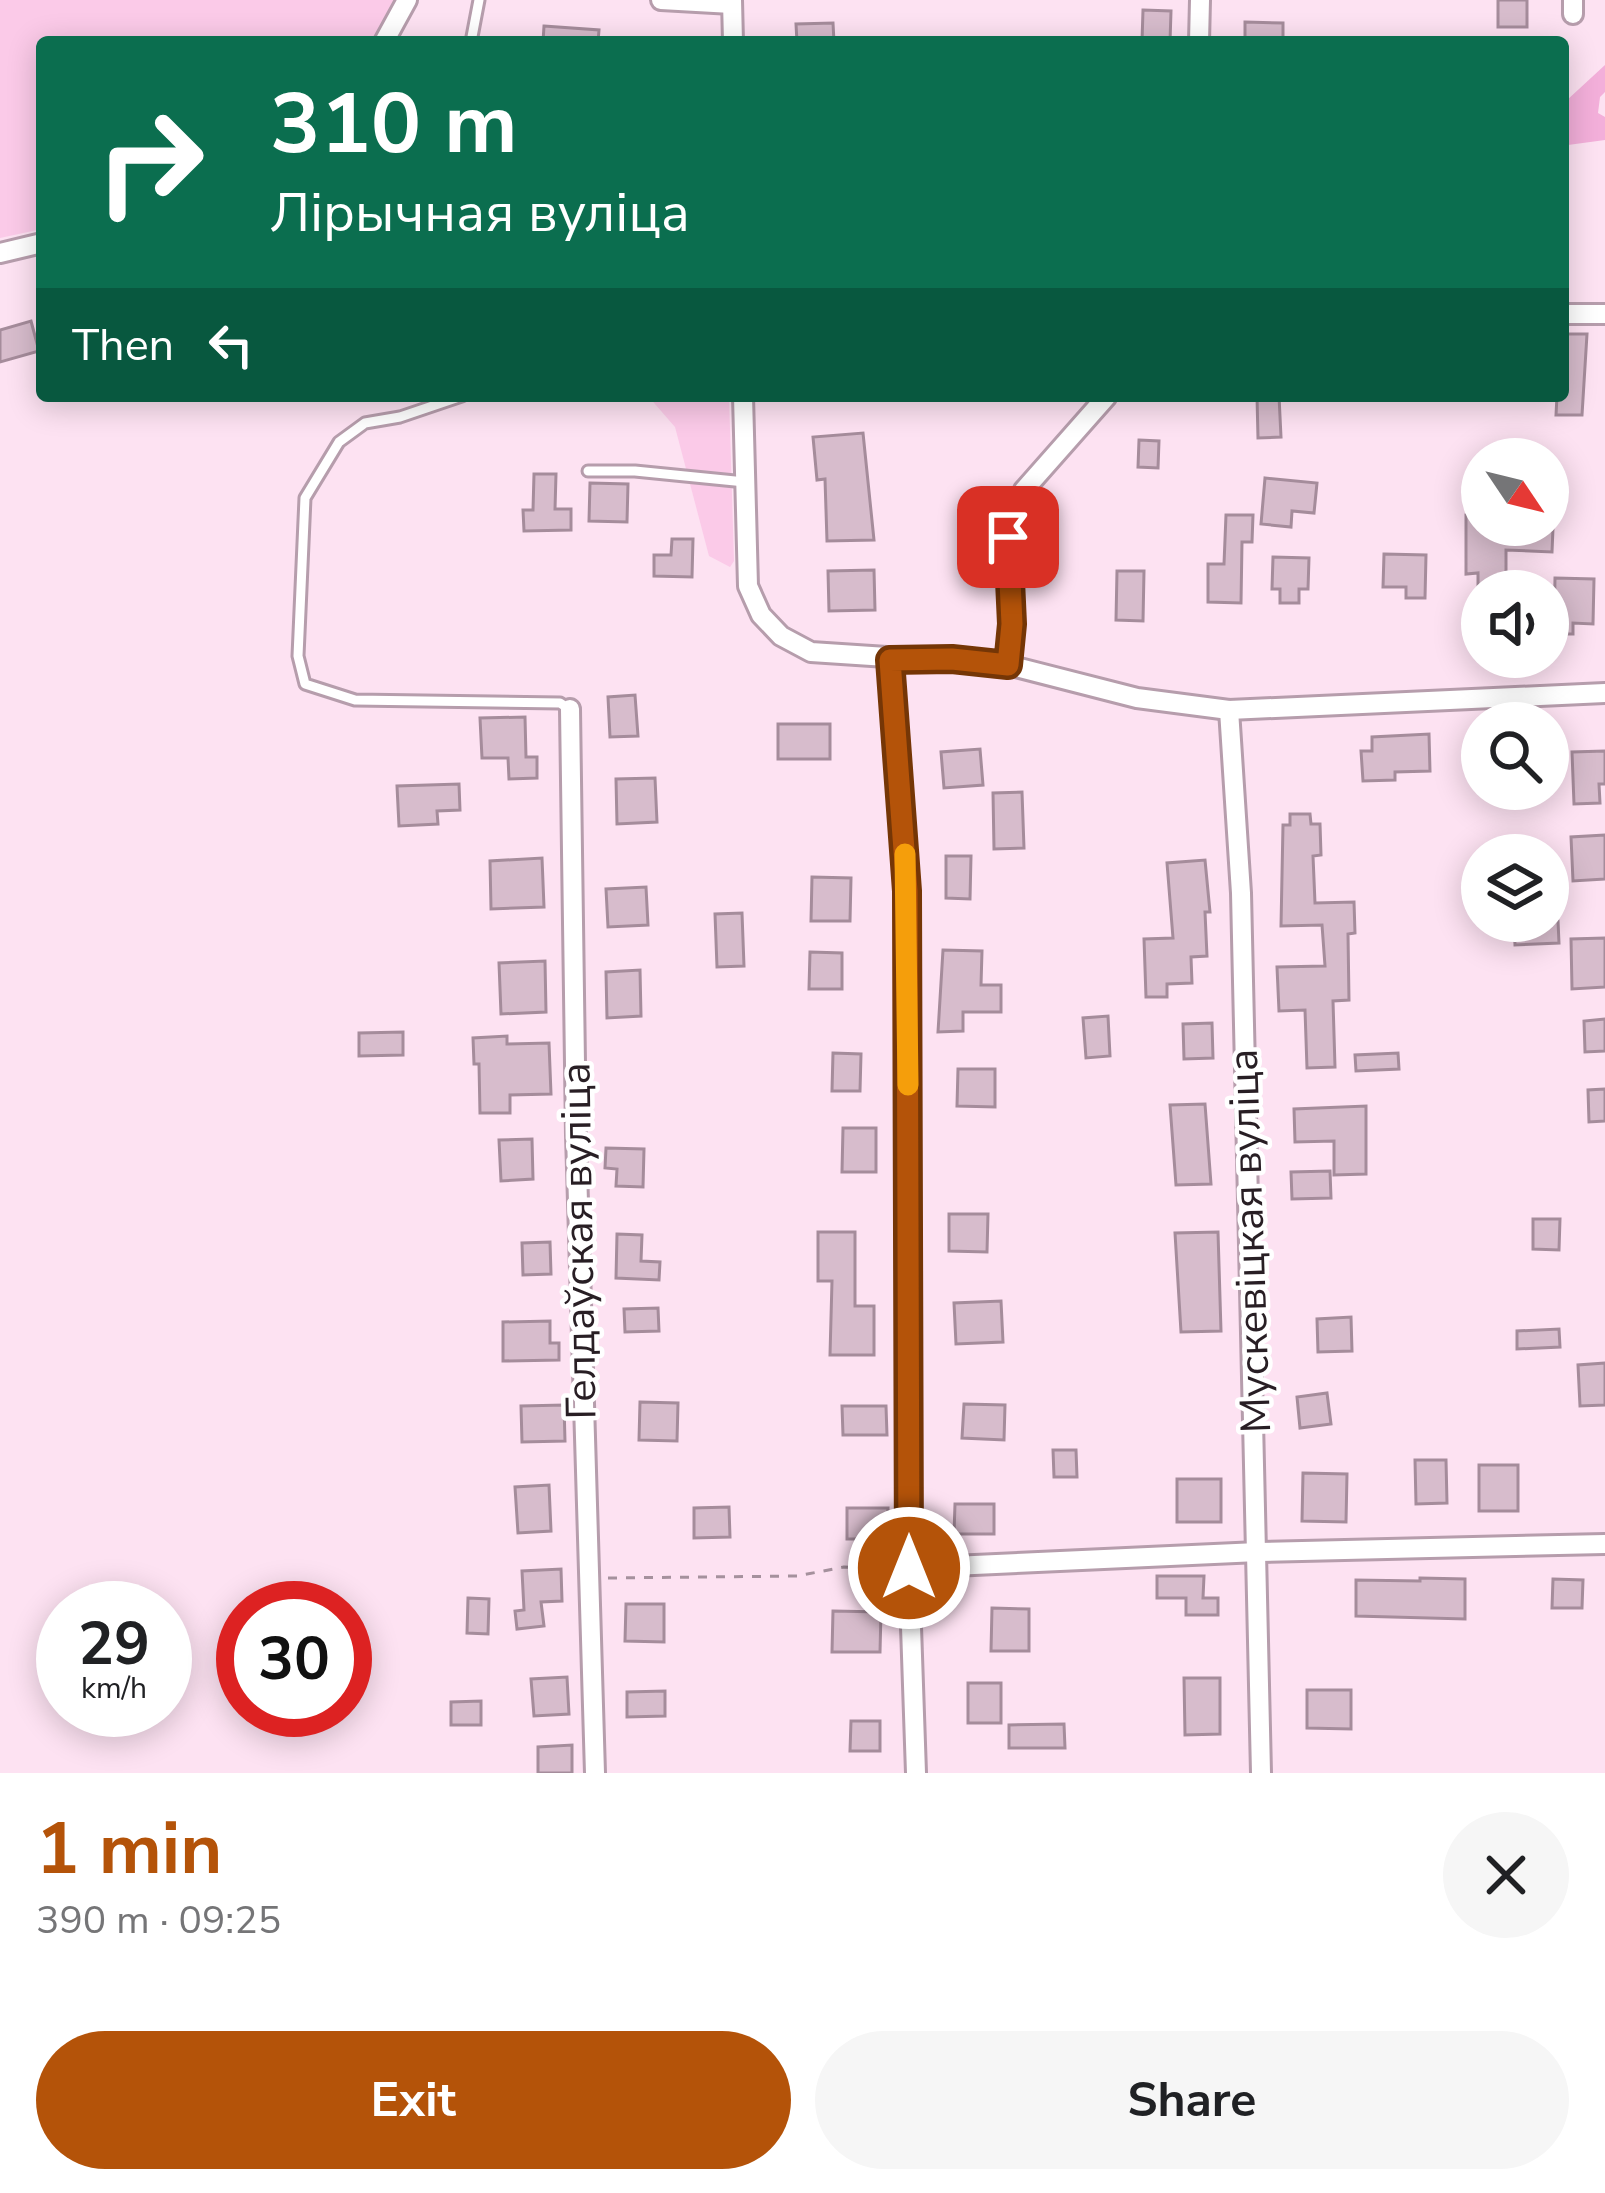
<!DOCTYPE html>
<html lang="en">
<head>
<meta charset="utf-8">
<style>
  :root { --surface:#fff; --page:#f6f6f6; --text:#202124; --muted:#757577; --accent:#b45309 }
  body { margin:0; font-family:"Nunito Sans",sans-serif; background:var(--page); color:var(--text); height:100vh; display:flex; flex-direction:column; font-size:45px; white-space:nowrap }
  * { box-sizing:border-box; margin:0 }
  p { font-size:39px; color:var(--muted) }
  .icon { flex:none; width:66px; height:66px; fill:none; stroke:currentColor; stroke-width:2; stroke-linecap:round; stroke-linejoin:round }
  .map { position:relative; height:1773px; overflow:hidden }
  .sheet { display:flex; flex-direction:column; background:var(--surface); flex:1 }
  .sheet>* { flex:none }
  .hud { position:absolute; left:36px; top:36px; width:1533px; height:366px; border-radius:12px; box-shadow:0 6px 30px #0003; background:#0b6e4f; color:#fff; overflow:hidden }
  .needle { width:78px; rotate:125deg }
  .buttons { position:absolute; left:1461px; top:438px; display:grid; gap:24px }
  .buttons a { display:grid; place-items:center; width:108px; height:108px; border-radius:50%; background:var(--surface); box-shadow:0 6px 30px #0003; font-size:60px }
  .speed { position:absolute; left:36px; top:1581px; display:flex; gap:24px; font-size:60px; font-weight:700; text-align:center }
  .speed>* { display:grid; place-content:center; width:156px; height:156px; border-radius:50%; background:var(--surface); box-shadow:0 6px 30px #0003; line-height:1 }
  .speed small { font-size:30px; font-weight:400 }
  .speed .limit { border:18px solid #d22; background:#fff; color:#111 }
  .pin { position:absolute; display:grid; place-items:center; width:102px; height:102px; color:#fff; margin:-51px; border-radius:24px; box-shadow:0 6px 18px #0006 }
  .me { position:absolute; width:132px; margin:-66px; rotate:0deg; stroke-linejoin:round; filter:drop-shadow(0 0 9px #0008) }
  .turn { display:flex; align-items:center; gap:42px; height:252px; padding:0 36px; font-size:54px }
  .turn .icon { width:156px; height:156px; stroke-width:2.5 }
  .turn b { display:block; font-size:84px; line-height:102px }
  .then { display:flex; align-items:center; height:114px; padding:0 36px; background:#0003; gap:24px; font-size:45px }
  .round { display:grid; place-items:center; flex:none; width:126px; height:126px; border-radius:63px; background:var(--page) }
  .overview { display:flex; align-items:center; justify-content:space-between; height:204px; padding:0 36px }
  h1 { font-size:72px; font-weight:700; line-height:90px; color:var(--accent) }
  .button { display:flex; gap:24px; margin-top:auto; padding:24px 36px }
  .button a { flex:1; height:138px; border-radius:72px; background:var(--accent); color:#fff; font-size:48px; font-weight:700; line-height:138px; text-align:center }
  .button a+a { background:var(--page); color:var(--text) }
  .map>svg:first-child { display:block }
</style>
</head>
<body>
<div class="map">
<svg width="1605" height="1773" viewBox="0 0 1605 1773">
  <rect width="100%" height="100%" fill="#fde2f2"/>
  <g fill="#fbcae8">
    <polygon points="0,0 396,0 375,42 42,42 42,229 0,238"/>
    <polygon points="648,396 729,396 734,561 730,567 709,556 675,427"/>
  </g>
  <polygon fill="#f3afda" points="1605,65 1605,92 1600,97 1598,113 1605,117 1605,140 1568,145 1563,133 1566,101"/>
  <g fill="#d7bccc" stroke="#a58c9b" stroke-width="3">
    <rect x="1498" y="0" width="29" height="27"/>
    <polygon points="1143,10 1171,11 1170,42 1142,42"/>
    <polygon points="1245,22 1283,23 1283,42 1245,42"/>
    <polygon points="833,23 834,42 797,42 796,24"/>
    <polygon points="544,26 599,30 598,42 543,42"/>
    <polygon points="31,321 39,351 0,362 0,330"/>
    <polygon points="1563,334 1587,334 1582,415 1556,415 1557,396 1563,396"/>
    <polygon points="1257,396 1279,396 1281,437 1258,438"/>
    <polygon points="863,433 874,540 827,541 825,479 817,480 813,437"/>
    <polygon points="1139,440 1159,441 1158,468 1138,467"/>
    <polygon points="534,474 556,474 555,509 571,509 571,530 524,531 523,510 533,510"/>
    <polygon points="1265,478 1317,483 1314,513 1292,511 1291,527 1261,524"/>
    <polygon points="590,483 628,484 627,522 589,521"/>
    <polygon points="1226,515 1253,515 1252,542 1242,542 1241,603 1208,602 1208,564 1224,564"/>
    <polygon points="1466,515 1482,515 1482,525 1553,528 1552,552 1506,550 1506,591 1478,591 1478,573 1466,574"/>
    <polygon points="672,539 693,539 692,577 654,576 654,555 671,555"/>
    <polygon points="1384,554 1426,555 1425,598 1406,598 1406,587 1383,587"/>
    <polygon points="1273,557 1309,558 1308,589 1299,589 1299,603 1280,603 1280,589 1272,589"/>
    <polygon points="874,570 875,610 829,611 828,571"/>
    <polygon points="1117,571 1144,571 1143,621 1116,620"/>
    <polygon points="1555,578 1594,579 1593,624 1573,623 1573,634 1554,634"/>
    <polygon points="635,695 638,736 610,737 608,697"/>
    <polygon points="525,717 526,757 537,757 537,778 509,779 508,758 482,758 480,718"/>
    <rect x="778" y="724" width="52" height="35"/>
    <polygon points="1429,734 1430,771 1395,772 1395,780 1363,781 1361,751 1372,751 1372,737"/>
    <polygon points="980,749 983,785 944,788 941,752"/>
    <polygon points="1605,751 1605,784 1599,784 1600,803 1574,804 1572,752"/>
    <polygon points="655,778 657,822 617,824 616,779"/>
    <polygon points="459,784 460,810 437,811 438,824 399,826 397,786"/>
    <polygon points="1022,792 1024,848 994,849 993,793"/>
    <polygon points="1290,814 1310,814 1311,824 1320,824 1321,855 1313,856 1315,903 1354,902 1355,933 1348,934 1349,1000 1333,1001 1335,1067 1307,1068 1305,1010 1279,1011 1277,967 1325,966 1322,925 1281,926 1283,825 1290,825"/>
    <polygon points="1605,835 1605,879 1573,881 1571,837"/>
    <polygon points="946,856 971,856 970,899 946,898"/>
    <polygon points="542,858 544,907 491,909 490,861"/>
    <polygon points="1205,860 1210,912 1205,912 1207,956 1191,957 1192,983 1167,984 1167,997 1146,997 1144,939 1173,938 1167,863"/>
    <polygon points="812,877 851,878 850,921 811,921"/>
    <polygon points="646,887 648,925 608,927 606,889"/>
    <polygon points="742,913 744,966 717,967 715,914"/>
    <polygon points="1514,921 1558,921 1559,943 1515,945"/>
    <polygon points="1605,938 1605,987 1572,989 1571,939"/>
    <polygon points="943,950 982,951 981,985 1001,985 1001,1012 963,1012 963,1031 938,1032"/>
    <polygon points="810,952 842,953 842,989 809,989"/>
    <polygon points="545,961 546,1012 501,1014 499,963"/>
    <polygon points="640,970 641,1016 607,1018 606,972"/>
    <polygon points="1108,1016 1110,1056 1086,1058 1083,1018"/>
    <polygon points="1605,1019 1605,1051 1585,1052 1584,1021"/>
    <polygon points="1212,1023 1213,1058 1184,1059 1183,1024"/>
    <polygon points="403,1032 403,1055 359,1056 359,1033"/>
    <polygon points="507,1036 507,1044 549,1043 551,1094 510,1095 510,1113 480,1113 479,1064 474,1064 473,1038"/>
    <polygon points="833,1053 861,1054 860,1091 832,1091"/>
    <polygon points="1398,1053 1399,1069 1356,1071 1355,1055"/>
    <polygon points="958,1069 995,1069 995,1107 957,1106"/>
    <polygon points="1605,1089 1605,1121 1589,1122 1588,1090"/>
    <polygon points="1205,1104 1211,1184 1176,1185 1170,1105"/>
    <polygon points="1366,1106 1366,1174 1334,1175 1334,1141 1295,1142 1294,1109"/>
    <polygon points="843,1128 876,1128 876,1172 842,1172"/>
    <polygon points="532,1139 533,1179 501,1181 499,1140"/>
    <polygon points="606,1148 644,1149 643,1187 616,1186 617,1169 605,1168"/>
    <polygon points="1330,1171 1331,1198 1292,1199 1291,1172"/>
    <polygon points="949,1214 988,1214 987,1252 949,1251"/>
    <polygon points="1533,1219 1560,1219 1559,1250 1533,1249"/>
    <polygon points="818,1232 855,1232 855,1306 874,1306 874,1355 830,1355 832,1281 818,1281"/>
    <polygon points="1218,1232 1221,1331 1181,1332 1175,1233"/>
    <polygon points="617,1234 642,1235 641,1261 660,1262 659,1280 616,1278"/>
    <polygon points="550,1242 551,1274 523,1275 522,1243"/>
    <polygon points="1001,1301 1003,1342 956,1344 954,1303"/>
    <polygon points="658,1308 659,1331 625,1332 624,1309"/>
    <polygon points="1351,1317 1352,1351 1318,1352 1317,1319"/>
    <polygon points="550,1321 550,1343 559,1343 559,1360 503,1361 503,1322"/>
    <polygon points="1559,1329 1560,1347 1517,1349 1517,1331"/>
    <polygon points="1605,1363 1605,1405 1580,1406 1578,1365"/>
    <polygon points="1327,1393 1331,1424 1300,1428 1297,1397"/>
    <polygon points="640,1402 678,1403 677,1441 639,1440"/>
    <polygon points="964,1404 1005,1405 1004,1440 962,1438"/>
    <polygon points="564,1405 565,1441 522,1442 521,1406"/>
    <polygon points="842,1406 886,1406 887,1435 843,1435"/>
    <polygon points="1053,1450 1076,1450 1077,1477 1054,1477"/>
    <polygon points="1415,1460 1446,1460 1447,1503 1416,1504"/>
    <rect x="1479" y="1465" width="39" height="46"/>
    <polygon points="1303,1473 1347,1474 1346,1522 1302,1521"/>
    <rect x="1177" y="1479" width="44" height="43"/>
    <polygon points="549,1485 551,1531 518,1533 515,1487"/>
    <polygon points="955,1504 994,1504 994,1534 954,1534"/>
    <polygon points="729,1507 730,1537 694,1538 694,1508"/>
    <polygon points="847,1508 888,1508 887,1539 847,1539"/>
    <polygon points="561,1569 562,1601 541,1602 544,1626 517,1629 515,1611 524,1610 522,1571"/>
    <polygon points="1157,1576 1204,1576 1203,1598 1218,1598 1218,1615 1186,1615 1186,1598 1157,1598"/>
    <polygon points="1420,1578 1465,1579 1465,1619 1356,1616 1356,1580 1420,1581"/>
    <polygon points="1553,1579 1583,1580 1582,1608 1552,1608"/>
    <polygon points="468,1598 489,1599 488,1634 467,1633"/>
    <polygon points="626,1604 664,1604 664,1642 625,1641"/>
    <polygon points="992,1608 1029,1609 1029,1651 991,1651"/>
    <polygon points="833,1611 881,1612 880,1652 832,1652"/>
    <polygon points="567,1677 569,1714 534,1716 531,1679"/>
    <polygon points="1184,1678 1220,1678 1220,1734 1185,1735"/>
    <rect x="968" y="1683" width="33" height="40"/>
    <polygon points="1307,1690 1351,1690 1351,1729 1307,1728"/>
    <polygon points="665,1691 665,1716 627,1717 627,1692"/>
    <polygon points="481,1701 481,1725 451,1725 451,1702"/>
    <polygon points="851,1721 880,1721 880,1751 850,1751"/>
    <polygon points="1064,1724 1065,1748 1009,1748 1009,1725"/>
    <polygon points="572,1745 572,1773 538,1773 538,1747"/>
  </g>
  <g fill="none" stroke-linecap="round" stroke-linejoin="round">
    <g stroke="#b69dac" stroke-width="15">
      <g id="service">
        <polyline points="471,42 479,0"/>
        <polyline points="462,396 400,417 365,423 339,442 305,498 298,656 305,684 355,700 560,703 569,709"/>
        <polyline points="588,471 635,471 745,482"/>
      </g>
    </g>
    <g stroke="#b69dac" stroke-width="24">
      <g id="minor">
        <polyline points="661,0 732,4"/>
        <polyline points="732,0 733,42"/>
        <polyline points="1573,0 1573,14"/>
        <polyline points="384,42 407,0"/>
        <polyline points="1199,42 1200,0"/>
        <polyline points="0,253 42,243"/>
        <polyline points="1563,314 1605,314"/>
        <polyline points="743,396 748,586 761,615 781,636 811,652 1008,665 1137,698 1229,710 1605,693"/>
        <polyline points="890,660 907,891 909,1568 916,1773"/>
        <polyline points="1008,665 1012,624 1008,537 1013,513 1024,490 1107,396"/>
        <polyline points="570,709 576,1135 595,1773"/>
        <polyline points="1229,710 1241,893 1261,1773"/>
        <polyline points="909,1568 1258,1552 1605,1544"/>
      </g>
    </g>
    <polyline stroke="#a5919d" stroke-width="3" stroke-dasharray="9 9" stroke-linecap="butt" points="608,1578 797,1576 844,1567 892,1568"/>
    <use href="#service" stroke="#fff" stroke-width="9"/>
    <use href="#minor" stroke="#fff" stroke-width="18"/>
  </g>
  <g fill="none" stroke-linecap="round" stroke-linejoin="round">
    <g stroke="#753606" stroke-width="30">
      <polyline id="route" points="909,1568 907,891 890,660 952,659 1008,665 1012,624 1008,537"/>
    </g>
    <use href="#route" stroke="#b45309" stroke-width="21"/>
    <polyline stroke="#f59e0b" stroke-width="21" points="905,854 908,1085"/>
  </g>
  <g text-anchor="middle" dominant-baseline="central" stroke-width="9" stroke-linejoin="round" paint-order="stroke">
    <g font-size="42" fill="#281e24" stroke="#fff">
      <text transform="translate(579 1241) rotate(-91)">Гелдаўская вуліца</text>
      <text transform="translate(1250 1241) rotate(-92)">Мускевіцкая вуліца</text>
    </g>
  </g>
</svg>
<div class="buttons">
<a><svg class="needle" viewBox="-14 -14 28 28"><path d="M0-13l5 13h-10z" fill="#e53935"/><path d="M0 13l5-13h-10z" fill="#757577"/></svg></a>
<a><svg class="icon" aria-label="sound" viewBox="0 0 24 24"><path d="M4 9h4l5-4v14l-5-4H4zM17 9q2 3 0 6"/></svg></a>
<a><svg class="icon" aria-label="search" viewBox="0 0 24 24"><circle cx="10" cy="10" r="6"/><path d="M15 15l6 6"/></svg></a>
<a><svg class="icon" aria-label="layers" viewBox="0 0 24 24"><path d="M12 4l9 5-9 5-9-5zM3 14l9 5 9-5"/></svg></a>
</div>
<div class="speed"><div>29<small>km/h</small></div><div class="limit">30</div></div>
<div class="pin" style="left:1008px;top:537px;background:#d93025"><svg class="icon" aria-label="arrive" viewBox="0 0 24 24"><path d="M6 21V4h12l-3 4 3 4H6"/></svg></div>
<svg class="me" style="left:909px;top:1568px" viewBox="-20 -20 40 40"><circle r="17" fill="#b45309" stroke="#fff" stroke-width="3"/><path d="M0-11L8 9 0 5-8 9z" fill="#fff"/></svg>
<div class="hud">
<div class="turn"><svg class="icon" aria-label="right" viewBox="0 0 24 24"><path d="M7 20v-9h11M14 6l5 5-5 5"/></svg><div><b>310 m</b>Лірычная вуліца</div></div>
<div class="then">Then<svg class="icon" aria-label="left" viewBox="0 0 24 24"><path d="M17 20v-9H6M10 6l-5 5 5 5"/></svg></div>
</div>
</div>
<section class="sheet">
<div class="overview"><div><h1>1 min</h1><p>390 m · 09:25</p></div><a class="round"><svg class="icon" aria-label="close" viewBox="0 0 24 24"><path d="M6 6l12 12M18 6L6 18"/></svg></a></div>
<div class="button"><a>Exit</a><a>Share</a></div>
</section>
</body>
</html>
